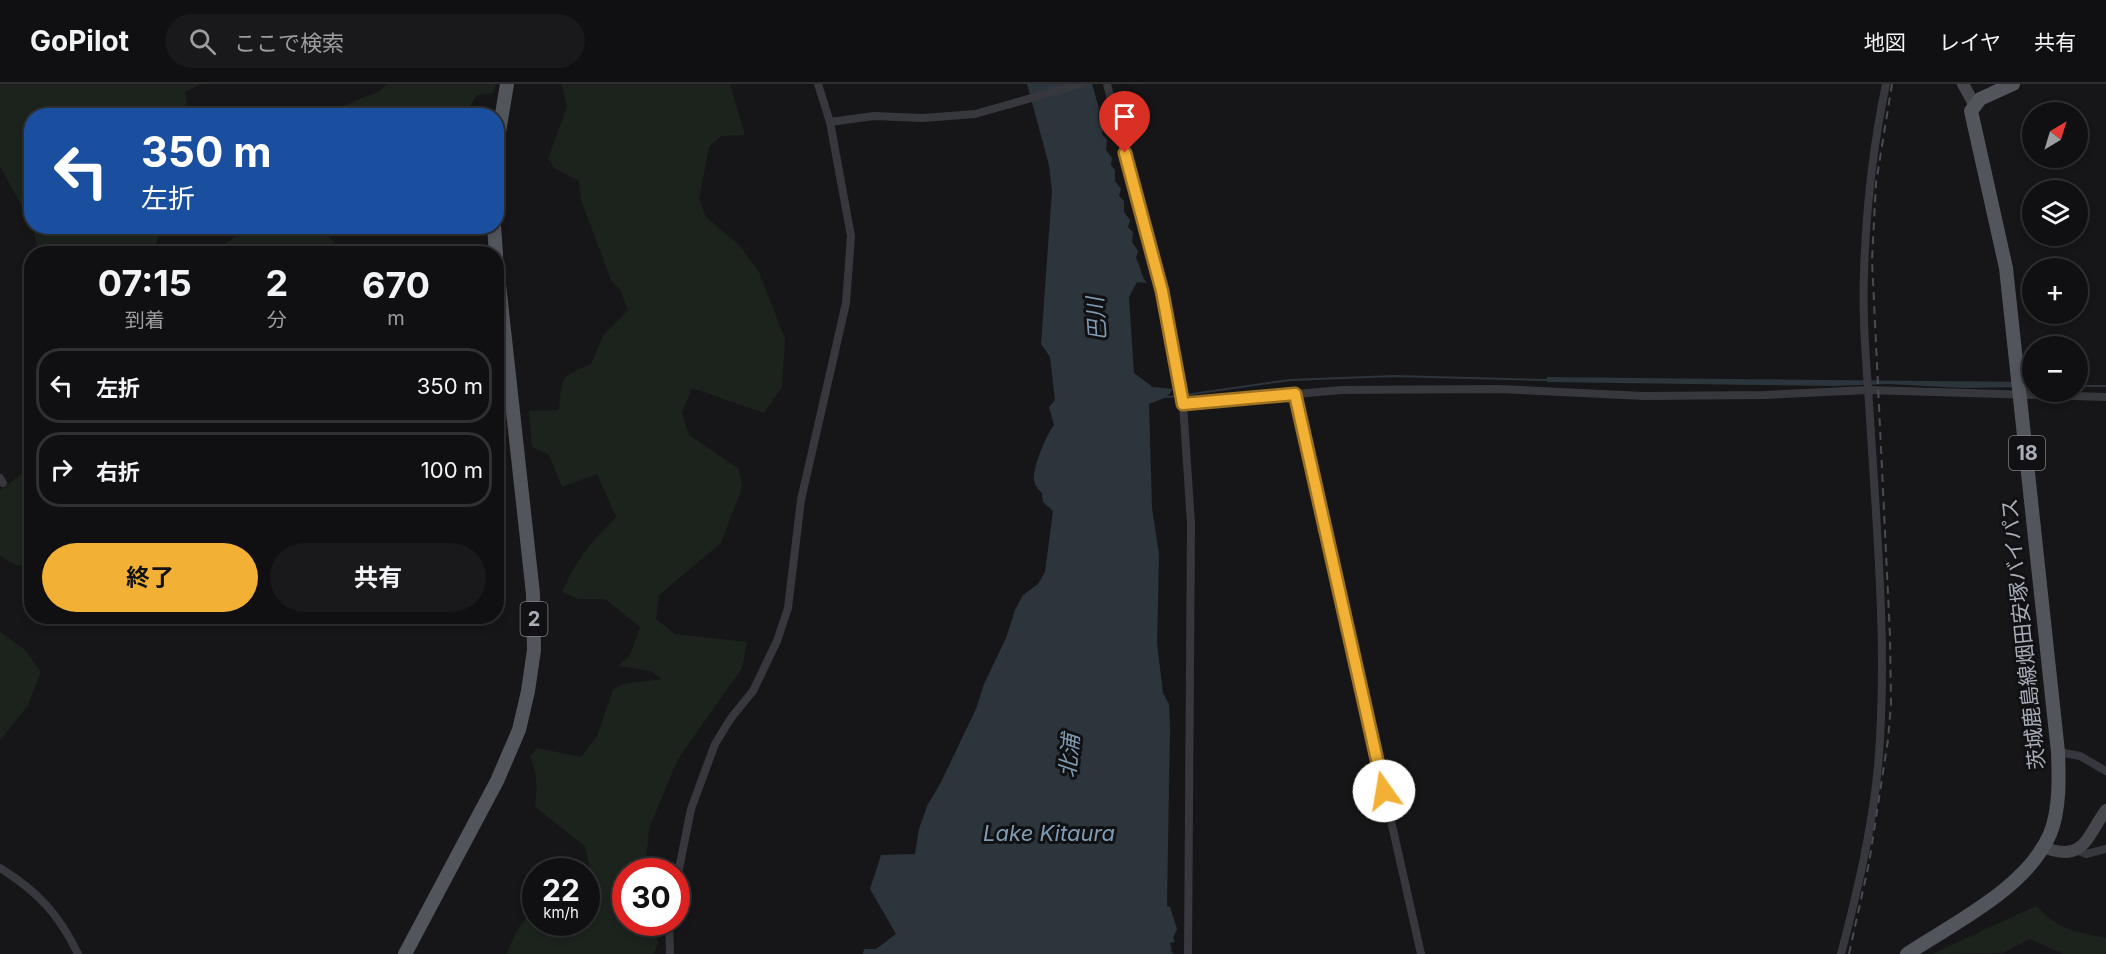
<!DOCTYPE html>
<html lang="ja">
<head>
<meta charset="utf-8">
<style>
  :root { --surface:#101012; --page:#19191b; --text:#f1f3f6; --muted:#9c9d9f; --line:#303032; --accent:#f2b134 }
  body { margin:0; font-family:Inter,"Noto Sans JP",sans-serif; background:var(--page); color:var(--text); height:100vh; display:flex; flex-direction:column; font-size:22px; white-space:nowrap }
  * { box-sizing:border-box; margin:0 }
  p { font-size:20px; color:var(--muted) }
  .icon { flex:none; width:33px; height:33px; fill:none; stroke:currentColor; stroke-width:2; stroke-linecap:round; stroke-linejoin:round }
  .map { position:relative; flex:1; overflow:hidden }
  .details { position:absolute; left:24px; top:162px; width:480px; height:378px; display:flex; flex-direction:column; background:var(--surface); border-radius:24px; box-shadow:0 3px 9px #0003,0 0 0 2px var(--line) }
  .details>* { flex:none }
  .top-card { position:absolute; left:24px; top:24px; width:480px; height:126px; border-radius:24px; box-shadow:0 3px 9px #0003,0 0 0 2px var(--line); background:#1a4fa0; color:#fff; overflow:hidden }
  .needle { width:39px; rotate:38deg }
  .controls { position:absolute; left:2022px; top:18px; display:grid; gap:12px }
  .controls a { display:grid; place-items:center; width:66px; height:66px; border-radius:50%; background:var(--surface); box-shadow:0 3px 9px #0003,0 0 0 2px var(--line); font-size:30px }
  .speed { position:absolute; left:522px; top:774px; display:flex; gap:12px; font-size:30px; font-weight:700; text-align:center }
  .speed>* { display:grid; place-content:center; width:78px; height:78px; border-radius:50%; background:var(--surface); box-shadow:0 3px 9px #0003,0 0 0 2px var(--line); line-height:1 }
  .speed small { font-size:15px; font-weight:400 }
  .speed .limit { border:9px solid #d22; background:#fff; color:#111 }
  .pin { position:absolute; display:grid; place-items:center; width:51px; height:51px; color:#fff; margin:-62px -26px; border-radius:50% 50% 50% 0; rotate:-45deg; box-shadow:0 0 6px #0007 }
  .pin .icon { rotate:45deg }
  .me { position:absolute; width:66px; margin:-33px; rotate:347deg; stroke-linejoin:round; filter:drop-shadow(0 0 4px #0008) }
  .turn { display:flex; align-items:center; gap:21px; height:126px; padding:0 18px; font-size:27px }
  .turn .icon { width:78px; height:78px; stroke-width:2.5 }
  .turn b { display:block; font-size:42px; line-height:51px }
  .eta { display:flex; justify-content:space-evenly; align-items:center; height:102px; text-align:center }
  .eta b { font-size:36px; font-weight:700; line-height:42px }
  .button { display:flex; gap:12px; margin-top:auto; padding:12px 18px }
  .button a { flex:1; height:69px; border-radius:36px; background:var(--accent); color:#111; font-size:24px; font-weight:700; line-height:69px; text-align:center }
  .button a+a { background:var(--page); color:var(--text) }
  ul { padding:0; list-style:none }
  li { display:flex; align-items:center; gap:18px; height:75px; margin:0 12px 9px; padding:0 6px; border:3px solid var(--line); border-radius:24px }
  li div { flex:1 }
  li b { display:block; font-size:22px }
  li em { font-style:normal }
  header { display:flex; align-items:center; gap:36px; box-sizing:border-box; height:84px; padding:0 30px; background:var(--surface); border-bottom:2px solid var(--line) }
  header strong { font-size:28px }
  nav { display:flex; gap:33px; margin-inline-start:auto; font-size:21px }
  .search { width:420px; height:54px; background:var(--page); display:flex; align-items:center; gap:15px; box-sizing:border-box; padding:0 21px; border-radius:33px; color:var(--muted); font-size:22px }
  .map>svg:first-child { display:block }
</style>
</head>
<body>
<header>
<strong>GoPilot</strong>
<div class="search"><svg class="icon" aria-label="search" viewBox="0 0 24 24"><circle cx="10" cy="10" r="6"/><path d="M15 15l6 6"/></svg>ここで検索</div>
<nav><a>地図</a><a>レイヤ</a><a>共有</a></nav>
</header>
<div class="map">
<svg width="2106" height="870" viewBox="0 0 2106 870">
  <rect width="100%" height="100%" fill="#161618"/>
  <g fill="#1c231d">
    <polygon points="0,0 201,0 185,8 189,31 32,32 31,139 0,82"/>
    <polygon points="387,0 496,0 493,9 477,11 464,31 321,31 380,7"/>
    <path d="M562,0H730L745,51L721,52L709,63L699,115L706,133L739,161L759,188L785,255L782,303L764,329L692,304L682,329L689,351L739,385L742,404L721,459L659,511L656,535L675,550L747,558L742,584L678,675L649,744L645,787L626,788V838L653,839L658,860L653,870H507C513,854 520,836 535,827L536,838H586L587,791L590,785L585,762L535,723C537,704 538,691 530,673L537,664L581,673L597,652L613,606L623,600L662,595L650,587L618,582L630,571L640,543L605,515H578L562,508C578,473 590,460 616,433L597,390L562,403L549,371L532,363L529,327L559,326C562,293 559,294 591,280L603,252L628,226L620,205L611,196L581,116L579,97L554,84L548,74L567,23Z"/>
    <polygon points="254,142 330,143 328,150 342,169 213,169 237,151"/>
    <polygon points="33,143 33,142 161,143 153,170 39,169"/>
    <polygon points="31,382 31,483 16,481 0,472 0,407"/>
    <polygon points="0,548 24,565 41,588 28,621 0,657"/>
    <path d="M2036,822C2061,847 2073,847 2106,854V870H2064L2030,855L2002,869L1932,870Z"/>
  </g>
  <g fill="#2c353c">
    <path d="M1027,0H1092L1099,24L1098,35L1103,43L1102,50L1107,56L1106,66L1112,74L1111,81L1115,86V97L1121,105L1119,112L1124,117V128L1130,136L1128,143L1133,148L1132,158L1138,167L1136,174C1141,182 1140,191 1147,199L1137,198L1129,213L1134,289L1153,303L1173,305L1167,313L1149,320L1152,424L1159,470L1157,559L1163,609L1169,620L1170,644L1167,822L1170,823L1177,845L1173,854L1175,858L1170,859L1172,867L1169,865L1174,870H863L864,865H876L896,850L870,805L881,771L915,770L919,745L927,722L941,698L976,625L984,600L1006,554L1015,526L1023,511L1038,500L1045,488L1053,427L1043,418L1042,409C1038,405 1035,402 1034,396C1032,385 1047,349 1054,341L1049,323L1055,316L1050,273L1041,260L1052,107L1049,81Z"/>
    <polygon points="1547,293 2032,298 2032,303 1963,304 1888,300 1833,302 1547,298"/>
  </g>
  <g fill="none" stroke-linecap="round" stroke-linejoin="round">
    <g stroke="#2c353c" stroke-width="2">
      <polyline points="2085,302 2106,302"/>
      <polyline points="1185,311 1290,296 1394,292 1547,296"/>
      <polyline points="1167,313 1179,312"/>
    </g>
    <g stroke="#37383d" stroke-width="8">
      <polyline points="1107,0 1162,207 1183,320 1191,439 1188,870"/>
      <polyline points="830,38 874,32 923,34 975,30 1081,0"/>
      <polyline points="1295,310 1421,870"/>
      <polyline points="1183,320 1342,306 1498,305 1644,312 1765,311 1868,306 2106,313"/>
      <polyline points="0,394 3,399"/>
      <polyline points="2058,668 2080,672 2106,687"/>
      <polyline points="2076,766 2086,770 2106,765"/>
      <path d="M0,784C37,807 59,830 78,870"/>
      <polyline points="676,800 691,725 715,660 731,634 753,607 777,557 788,524 801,416 846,219 851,152 830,38 818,0"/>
      <polyline points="669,838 670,870"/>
      <path d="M1841,870C1857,809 1872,746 1878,683C1888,568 1877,450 1870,334C1867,286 1862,237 1864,189C1866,126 1873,62 1886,0"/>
    </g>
    <g stroke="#45474d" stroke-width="12">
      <polyline points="1963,0 1974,20"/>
      <path d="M2043,763C2084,779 2086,754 2106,726"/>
    </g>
    <g stroke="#53555c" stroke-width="14">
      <polyline points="496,66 507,0"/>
      <polyline points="494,142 496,170"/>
      <polyline points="405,870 497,697 519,646 528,607 534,566 533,510 496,173"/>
      <path d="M1907,870C1954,839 2027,804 2050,750C2060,726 2059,694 2058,668L2006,184L1971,27L1980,15L2013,0"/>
    </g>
    <polyline stroke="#4a4c52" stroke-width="2" stroke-dasharray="8 6" stroke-linecap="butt" points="1849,870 1869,779 1888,656 1891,620 1890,552 1872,176 1876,99 1892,0"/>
  </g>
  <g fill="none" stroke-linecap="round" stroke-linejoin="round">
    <g stroke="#9d7322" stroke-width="15">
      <polyline id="route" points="1125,69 1162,207 1183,320 1295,310 1384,707"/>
    </g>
    <use href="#route" stroke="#f2b134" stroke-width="10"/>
  </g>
  <g text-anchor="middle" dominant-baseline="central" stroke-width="6" stroke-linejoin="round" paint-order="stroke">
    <g fill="#111113" stroke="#7b7e86" stroke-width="1.5">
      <rect x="2009" y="352" width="36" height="34" rx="4.5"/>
      <rect x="520.5" y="518" width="27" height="34" rx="4.5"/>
    </g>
    <g font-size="20" font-weight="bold" fill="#a8adb8">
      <text x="2027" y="369">18</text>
      <text x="534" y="535">2</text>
    </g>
    <g font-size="21" fill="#a8adb8" stroke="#111113">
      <text transform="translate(2023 550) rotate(-96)">茨城鹿島線烟田安塚バイパス</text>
    </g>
    <g font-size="22" font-style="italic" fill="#7f9bb3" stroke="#111113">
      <text transform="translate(1096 235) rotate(-94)">巴川</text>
      <text transform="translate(1069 672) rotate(-85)">北浦</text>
      <text x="1049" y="749">Lake Kitaura</text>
    </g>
  </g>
</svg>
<div class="controls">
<a><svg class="needle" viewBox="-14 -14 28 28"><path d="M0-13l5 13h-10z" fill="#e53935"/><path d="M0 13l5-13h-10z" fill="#9c9d9f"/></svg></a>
<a><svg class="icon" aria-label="layers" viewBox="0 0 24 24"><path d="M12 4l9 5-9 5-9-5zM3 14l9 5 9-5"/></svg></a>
<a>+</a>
<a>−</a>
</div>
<div class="speed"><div>22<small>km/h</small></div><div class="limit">30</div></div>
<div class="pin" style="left:1125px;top:69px;background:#d93025"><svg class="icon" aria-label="arrive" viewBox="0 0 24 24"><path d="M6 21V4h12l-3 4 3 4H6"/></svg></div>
<svg class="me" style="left:1384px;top:707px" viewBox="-20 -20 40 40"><circle r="19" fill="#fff"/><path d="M0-13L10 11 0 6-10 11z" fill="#f2b134"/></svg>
<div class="top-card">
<div class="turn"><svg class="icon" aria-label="left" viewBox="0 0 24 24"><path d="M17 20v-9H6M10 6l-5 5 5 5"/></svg><div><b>350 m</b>左折</div></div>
</div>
<section class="details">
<div class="eta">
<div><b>07:15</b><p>到着</p></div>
<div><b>2</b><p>分</p></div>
<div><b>670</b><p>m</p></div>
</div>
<ul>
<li><svg class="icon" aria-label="left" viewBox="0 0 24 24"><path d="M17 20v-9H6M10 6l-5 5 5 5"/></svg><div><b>左折</b></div><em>350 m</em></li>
<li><svg class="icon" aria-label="right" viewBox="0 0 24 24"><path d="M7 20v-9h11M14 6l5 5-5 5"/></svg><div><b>右折</b></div><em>100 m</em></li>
</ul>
<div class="button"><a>終了</a><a>共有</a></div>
</section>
</div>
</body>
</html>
